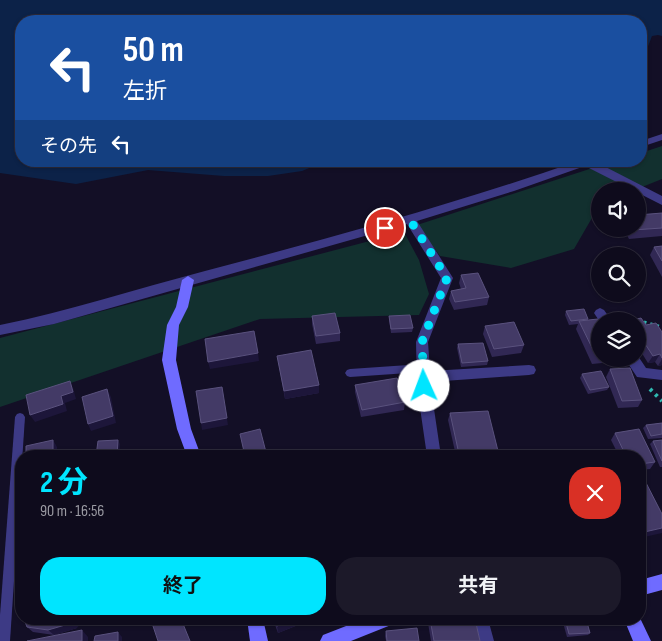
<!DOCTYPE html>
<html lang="ja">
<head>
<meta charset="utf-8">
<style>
  :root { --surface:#0e0b1c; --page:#1c1929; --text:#f1f3f6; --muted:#9b9ba3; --line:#2e2b3b; --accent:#00e5ff }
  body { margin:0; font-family:"Sofia Sans Condensed","Noto Sans JP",sans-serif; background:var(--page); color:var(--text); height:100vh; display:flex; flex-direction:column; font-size:19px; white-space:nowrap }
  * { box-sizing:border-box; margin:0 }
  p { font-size:16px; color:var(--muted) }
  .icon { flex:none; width:28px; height:28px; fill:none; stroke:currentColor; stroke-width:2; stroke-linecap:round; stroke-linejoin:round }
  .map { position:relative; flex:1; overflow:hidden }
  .side { position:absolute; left:15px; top:450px; width:631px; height:175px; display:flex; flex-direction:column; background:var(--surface); border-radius:20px; box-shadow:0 1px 4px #0004,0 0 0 1px var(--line) }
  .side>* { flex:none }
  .guide { position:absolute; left:15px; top:15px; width:632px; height:152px; border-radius:20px; box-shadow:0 1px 4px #0004,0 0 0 1px var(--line); background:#1a4fa0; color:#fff; overflow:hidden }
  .buttons { position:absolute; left:591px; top:182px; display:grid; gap:10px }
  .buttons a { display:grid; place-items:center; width:55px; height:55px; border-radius:50%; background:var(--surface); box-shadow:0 1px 4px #0004,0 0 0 1px var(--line); font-size:25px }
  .pin { position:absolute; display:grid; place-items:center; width:42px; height:42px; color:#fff; margin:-21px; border:2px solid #fff; border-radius:50%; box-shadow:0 1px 5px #0007 }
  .me { position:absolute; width:55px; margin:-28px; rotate:358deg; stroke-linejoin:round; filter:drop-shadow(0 0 4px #0008) }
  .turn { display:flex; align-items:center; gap:18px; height:105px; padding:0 25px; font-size:22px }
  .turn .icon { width:65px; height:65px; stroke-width:2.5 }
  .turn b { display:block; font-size:35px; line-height:42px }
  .then { display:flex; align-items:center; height:48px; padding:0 25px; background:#0003; gap:10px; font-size:19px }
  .round { display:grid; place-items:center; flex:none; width:52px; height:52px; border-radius:20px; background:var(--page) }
  .summary { display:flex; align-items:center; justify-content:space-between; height:85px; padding:0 25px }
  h1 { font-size:30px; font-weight:700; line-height:38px; color:var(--accent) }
  .primary-button { display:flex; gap:10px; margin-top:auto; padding:10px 25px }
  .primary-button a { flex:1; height:58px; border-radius:20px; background:var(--accent); color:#111; font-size:20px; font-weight:700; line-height:58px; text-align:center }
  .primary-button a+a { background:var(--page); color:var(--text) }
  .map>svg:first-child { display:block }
</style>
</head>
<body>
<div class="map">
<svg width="662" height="641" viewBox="0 0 662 641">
  <rect width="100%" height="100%" fill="#130f26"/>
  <g fill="#12302f">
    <polygon points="662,146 662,179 632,191 600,191 600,204 574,249 511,268 440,256 417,225 614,161 641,161 641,153"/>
    <polygon points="404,232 419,260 429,294 419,315 260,319 0,407 0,338"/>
  </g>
  <polygon fill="#0c2248" points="0,0 662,0 662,36 658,35 652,36 647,49 641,57 641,21 21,21 21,161 326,161 302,171 268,176 224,176 148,170 76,184 0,173"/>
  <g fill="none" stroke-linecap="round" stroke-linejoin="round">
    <polyline stroke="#2fb8b0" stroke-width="3" stroke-dasharray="2.5 4" stroke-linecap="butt" points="619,315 662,327"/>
    <polyline stroke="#2fb8b0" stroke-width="4" stroke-dasharray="3 4.5" stroke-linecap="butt" points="650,389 662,401"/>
    <g fill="#3d3a85" fill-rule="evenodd">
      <polygon points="423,364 426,365 428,368 426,371 423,372 350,377 347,376 345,373 347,370 350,369"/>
      <polygon points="20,413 23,414 25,417 10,641 0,641 0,615 15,417 17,414"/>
    </g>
    <g fill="#3d3a85" fill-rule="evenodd">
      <polygon points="662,134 662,140 641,147 641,141"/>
      <path d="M578,161H594L662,196V205L585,166L514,191L417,221L453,278L428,342L430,371L529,365L534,366L536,370L534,374L529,375L430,382L441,456H427L417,387L416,342L441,278L407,224L54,324L0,335V325C69,311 136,289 205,271C330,238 455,204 578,161Z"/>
      <polygon points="600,308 604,310 612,321 600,322 594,313 596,310"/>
      <polygon points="638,356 646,368 662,370 662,380 637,377 625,359 638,359"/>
      <polygon points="472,619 488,619 494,641 476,641"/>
    </g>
    <g fill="#6f6bff" fill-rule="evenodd">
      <polygon points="188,276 194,280 188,307 179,325 176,360 191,429 201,456 187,456 177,429 162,360 167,325 176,307 182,280"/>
      <polygon points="662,574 662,590 640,596 640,580"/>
      <polygon points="640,618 651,641 633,641 624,619"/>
      <polygon points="247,619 263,619 268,641 250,641"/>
      <polygon points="364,619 393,619 391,625 351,641 320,641 323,635"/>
    </g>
  </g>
  <g fill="#312854">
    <polygon points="662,213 662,236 629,239 624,229 638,229"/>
    <polygon points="662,246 662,277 650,255 654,247"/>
    <polygon points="461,275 489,297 487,305 454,310 449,299 451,291 461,289 459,283"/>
    <polygon points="566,311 588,319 588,320 600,322 600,359 613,359 612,362 592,364 576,329 578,324 569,325 565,315"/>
    <polygon points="312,316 340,333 340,341 316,344 312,324"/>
    <polygon points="389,316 413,328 412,332 391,333 389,320"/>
    <polygon points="641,318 646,325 656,323 662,332 662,365 658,366 655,362 648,363 638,347 638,321 629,321"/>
    <polygon points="485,326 524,345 521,353 492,357 483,334"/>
    <polygon points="458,344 488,361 487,365 461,367 457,348"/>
    <polygon points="277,356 319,385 319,393 285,399"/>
    <polygon points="610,369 642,400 638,407 618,408 606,377"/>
    <polygon points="582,374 609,387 607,390 588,394 580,378"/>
    <polygon points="355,385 405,402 404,410 361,417 355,392"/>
    <polygon points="450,413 498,451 496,456 456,456 448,420"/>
    <polygon points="662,423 662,438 648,439 643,428 646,425"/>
    <polygon points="615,433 655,462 650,469 640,470 640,456 619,456 611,440"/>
    <polygon points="662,440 662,467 660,467 650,444 653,441"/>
    <polygon points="273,619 313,619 278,633"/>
    <polygon points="430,619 475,619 480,641 431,641 428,623"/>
    <polygon points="562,619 586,619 590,633 588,635 567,637"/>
    <polygon points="27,627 77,628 54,635 33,632"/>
    <polygon points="386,631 419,641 386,641 385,636"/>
  </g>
  <g fill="#1d163a">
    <polygon points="258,353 259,361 210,369 208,362"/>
    <polygon points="660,354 655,362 648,363 653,356"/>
    <polygon points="662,359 662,365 658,366"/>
    <polygon points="70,381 73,388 76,399 65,403 67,411 35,422 30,415 61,396"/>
    <polygon points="319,385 319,393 285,399 284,391"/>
    <polygon points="222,387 228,425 202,430 201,423"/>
    <polygon points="107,389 111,397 116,423 91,431 88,424"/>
    <polygon points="53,440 57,447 57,456 53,456"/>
    <polygon points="118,440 120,444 119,456 117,456"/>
    <polygon points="662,528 662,533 640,538 640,533"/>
    <polygon points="76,619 84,619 77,628 54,635 48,630"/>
    <polygon points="295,619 313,619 278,633 277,626"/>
    <polygon points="82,630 88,637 88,641 82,641"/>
    <polygon points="118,632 122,637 122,641 118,641"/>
  </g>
  <g fill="#433a66" stroke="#5a527e">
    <polygon points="662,213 662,228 633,230 632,229 638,229 638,215"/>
    <polygon points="662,246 662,261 654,247"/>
    <polygon points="478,273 489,297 455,302 451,291 466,288 461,275"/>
    <polygon points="584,309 588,319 571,321 566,311"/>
    <polygon points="335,313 340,333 316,336 312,316"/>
    <polygon points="410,315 413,328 391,329 389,316"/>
    <polygon points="641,318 646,325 656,323 662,332 662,358 660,354 653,356 638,333 638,321 629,321"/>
    <polygon points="598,319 600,322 600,356 596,356 579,321"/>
    <polygon points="514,322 524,345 494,349 485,326"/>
    <polygon points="254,331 258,353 208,362 205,339"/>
    <polygon points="483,343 488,361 462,363 458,344"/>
    <polygon points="311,350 319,385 284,391 277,356"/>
    <polygon points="630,368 642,400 622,401 610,369"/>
    <polygon points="601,371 609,387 590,390 582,374"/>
    <polygon points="397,378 405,402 362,410 355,385"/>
    <polygon points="70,381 73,392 61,396 63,404 30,415 26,395"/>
    <polygon points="222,387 227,418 201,423 196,391"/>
    <polygon points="107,389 113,416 88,424 82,397"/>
    <polygon points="488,411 498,451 459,454 450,413"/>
    <polygon points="662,423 662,434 651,436 646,425"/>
    <polygon points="260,429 267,456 245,456 240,434"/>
    <polygon points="639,429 655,462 640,464 640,456 626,456 615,433"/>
    <polygon points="53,440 53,456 26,456 26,446"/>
    <polygon points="118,440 117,456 96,456 98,441"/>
    <polygon points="662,440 662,461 653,441"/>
    <polygon points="161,452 161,456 135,456 135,454"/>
    <polygon points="642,475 662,514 662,528 640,533 640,476"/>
    <polygon points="24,619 76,619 72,623 48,630 27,627"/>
    <polygon points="168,619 181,619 190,641 158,641 153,626"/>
    <polygon points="274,619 295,619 277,626"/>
    <polygon points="430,619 475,619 480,641 434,641"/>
    <polygon points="565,619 586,619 590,633 569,634"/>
    <polygon points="417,628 419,641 387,641 386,631"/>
    <polygon points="82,630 82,641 27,641"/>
    <polygon points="118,632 118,641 94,641 95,636"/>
  </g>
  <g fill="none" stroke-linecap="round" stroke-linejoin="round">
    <polyline stroke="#00e5ff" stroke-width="9" stroke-dasharray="0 16.2" points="385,228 410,220 447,278 422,342 424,386"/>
  </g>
</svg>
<div class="buttons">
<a><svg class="icon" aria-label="sound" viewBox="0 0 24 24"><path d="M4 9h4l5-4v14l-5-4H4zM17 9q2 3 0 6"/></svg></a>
<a><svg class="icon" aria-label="search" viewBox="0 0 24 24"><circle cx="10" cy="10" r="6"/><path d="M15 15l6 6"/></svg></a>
<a><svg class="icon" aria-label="layers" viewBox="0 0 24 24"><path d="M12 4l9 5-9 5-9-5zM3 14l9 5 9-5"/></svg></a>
</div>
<div class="pin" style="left:385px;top:228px;background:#d93025"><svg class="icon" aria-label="arrive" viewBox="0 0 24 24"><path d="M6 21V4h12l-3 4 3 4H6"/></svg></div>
<svg class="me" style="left:424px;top:386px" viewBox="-20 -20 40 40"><circle r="19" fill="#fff"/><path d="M0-13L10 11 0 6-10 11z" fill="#00e5ff"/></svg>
<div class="guide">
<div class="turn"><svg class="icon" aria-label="left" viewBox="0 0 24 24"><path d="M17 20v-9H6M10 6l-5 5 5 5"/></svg><div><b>50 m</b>左折</div></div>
<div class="then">その先<svg class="icon" aria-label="left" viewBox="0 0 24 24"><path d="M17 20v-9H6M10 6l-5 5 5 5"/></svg></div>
</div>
<section class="side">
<div class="summary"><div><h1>2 分</h1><p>90 m · 16:56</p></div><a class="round" style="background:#d93025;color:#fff"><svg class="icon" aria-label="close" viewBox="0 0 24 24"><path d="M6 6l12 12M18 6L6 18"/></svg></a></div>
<div class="primary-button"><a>終了</a><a>共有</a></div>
</section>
</div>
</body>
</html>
